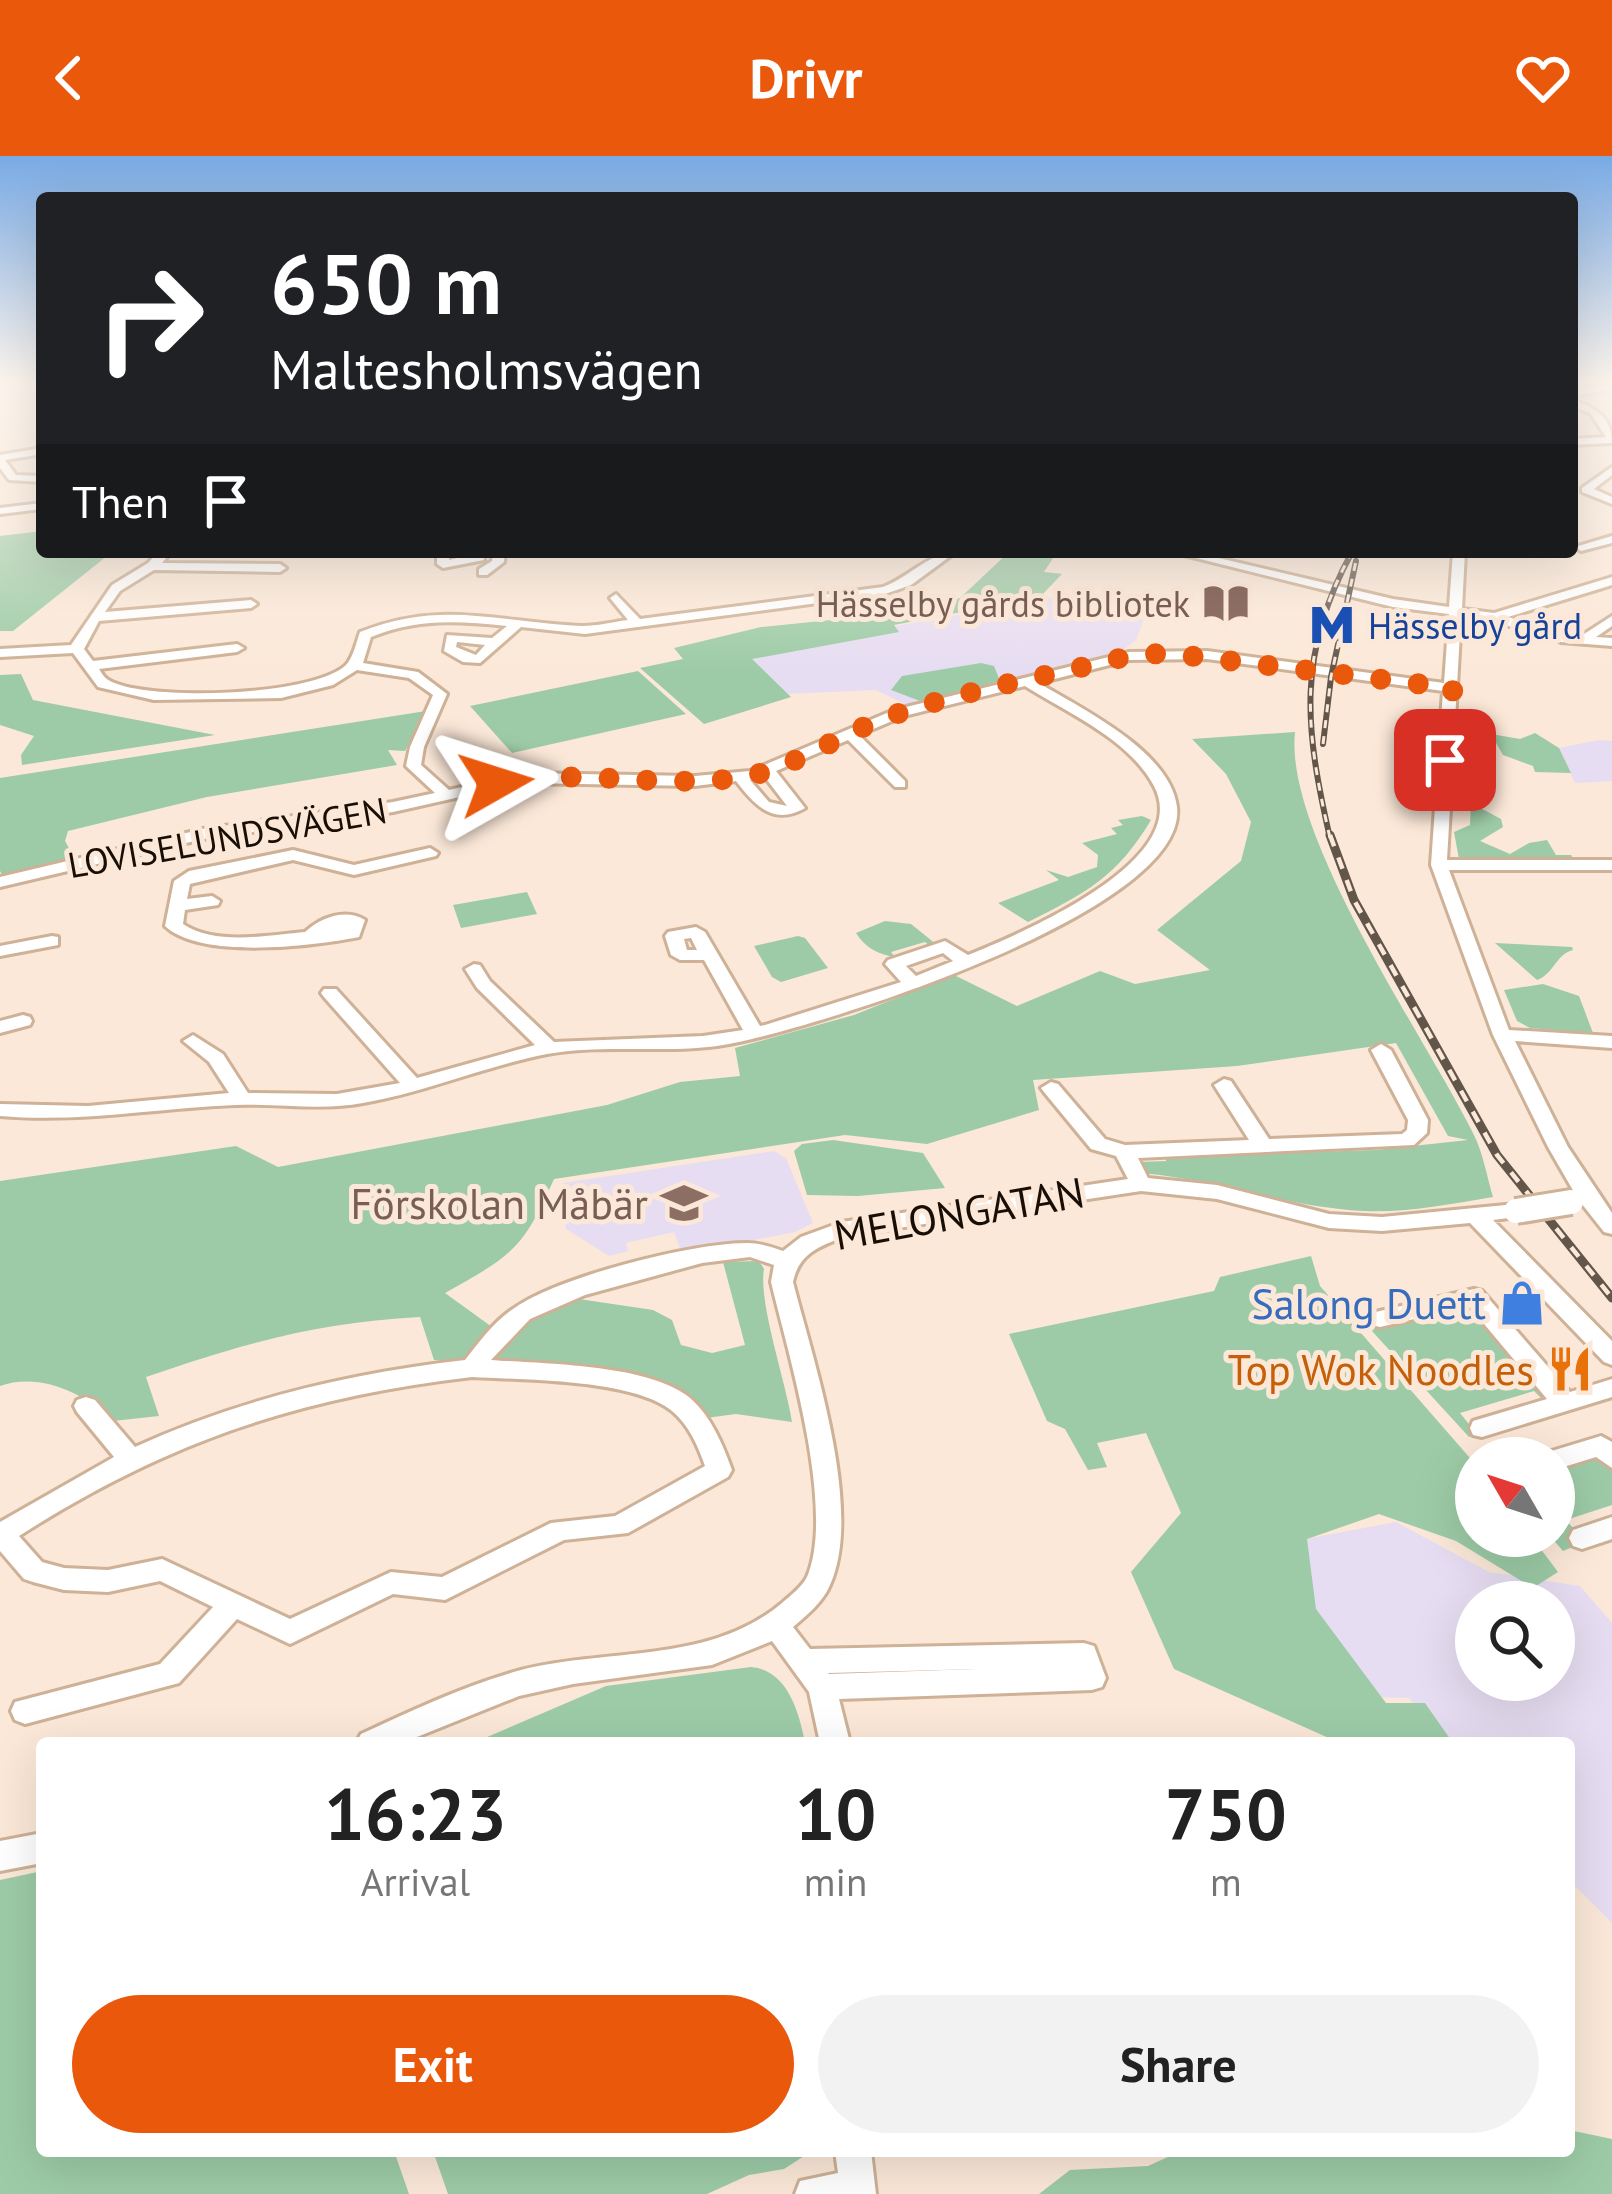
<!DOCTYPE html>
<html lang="en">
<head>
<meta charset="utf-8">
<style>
  :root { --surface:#fff; --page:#f2f2f2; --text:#222; --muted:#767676; --accent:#ea580c }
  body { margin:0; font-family:"PT Sans",sans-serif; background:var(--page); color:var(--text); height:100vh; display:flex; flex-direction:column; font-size:45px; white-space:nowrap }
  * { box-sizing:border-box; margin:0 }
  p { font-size:39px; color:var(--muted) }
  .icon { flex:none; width:66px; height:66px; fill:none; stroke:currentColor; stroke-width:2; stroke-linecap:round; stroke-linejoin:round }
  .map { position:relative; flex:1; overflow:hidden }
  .sheet { position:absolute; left:36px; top:1581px; width:1539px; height:420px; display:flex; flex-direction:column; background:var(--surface); border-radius:12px; box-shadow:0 12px 48px #0002 }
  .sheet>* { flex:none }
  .guide { position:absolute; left:36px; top:36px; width:1542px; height:366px; border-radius:12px; box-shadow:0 12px 48px #0002; background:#202124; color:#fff; overflow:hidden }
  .needle { width:78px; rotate:309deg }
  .tools { position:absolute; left:1455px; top:1281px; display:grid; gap:24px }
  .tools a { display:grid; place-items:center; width:120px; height:120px; border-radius:50%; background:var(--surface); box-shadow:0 12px 48px #0002; font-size:60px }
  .pin { position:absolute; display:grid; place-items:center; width:102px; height:102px; color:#fff; margin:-51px; border-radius:24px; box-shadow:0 6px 18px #0006 }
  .me { position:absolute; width:132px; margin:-66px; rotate:84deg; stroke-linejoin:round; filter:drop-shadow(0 0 9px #0008) }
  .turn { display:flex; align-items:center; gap:42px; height:252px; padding:0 36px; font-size:54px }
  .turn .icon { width:156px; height:156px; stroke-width:2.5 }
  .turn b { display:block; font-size:84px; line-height:102px }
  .then { display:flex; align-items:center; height:114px; padding:0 36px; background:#0003; gap:24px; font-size:45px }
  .eta { display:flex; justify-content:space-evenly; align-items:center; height:204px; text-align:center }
  .eta b { font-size:72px; font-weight:700; line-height:84px }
  .cta { display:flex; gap:24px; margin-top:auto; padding:24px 36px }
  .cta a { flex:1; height:138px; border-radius:72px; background:var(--accent); color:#fff; font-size:48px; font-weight:700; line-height:138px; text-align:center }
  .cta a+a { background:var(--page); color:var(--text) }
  header { display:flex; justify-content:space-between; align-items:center; height:156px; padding:0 36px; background:var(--accent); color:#fff; font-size:54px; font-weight:700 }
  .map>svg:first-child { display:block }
</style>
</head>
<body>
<header><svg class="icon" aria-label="back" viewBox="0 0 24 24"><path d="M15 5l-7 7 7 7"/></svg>Drivr<svg class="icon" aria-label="heart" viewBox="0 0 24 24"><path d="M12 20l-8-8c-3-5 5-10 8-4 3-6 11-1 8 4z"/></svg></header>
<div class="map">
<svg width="1612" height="2038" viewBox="0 0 1612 2038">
  <rect width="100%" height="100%" fill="#fbe8d8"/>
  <g fill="#e7ddf2" fill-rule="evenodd">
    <polygon points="1061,440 1131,449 1146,458 1136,484 1123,494 906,549 876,534 785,538 737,499"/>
    <polygon points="1599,584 1612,585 1612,625 1575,627 1559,592"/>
    <polygon points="774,995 786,1002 813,1067 795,1076 682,1098 674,1076 626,1087 628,1095 609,1100 566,1073 563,1027"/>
    <path d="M1396,1366L1489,1416L1580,1430L1612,1467V1767L1569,1724V1587H1444L1409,1542L1341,1540L1229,1397ZM1476,1446H1554V1524H1476Z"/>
  </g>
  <g fill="#9dcba7">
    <polygon points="42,375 42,396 112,396 13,475 0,475 0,380"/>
    <polygon points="1009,396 1057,396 1044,416 1062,418 1040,441 894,469 899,476 752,503 791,541 704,568 640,512 683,503 674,492 761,471 900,457 960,442"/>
    <polygon points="981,507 994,510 1000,525 920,545 891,534 902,520"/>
    <polygon points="638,515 686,558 512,597 470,550"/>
    <polygon points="21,518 33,544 215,579 22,609 21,599 34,580 0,569 0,519"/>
    <polygon points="426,555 405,595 388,594 397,609 207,641 68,675 65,685 75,703 3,721 0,715 0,622"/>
    <path d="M1295,576C1284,679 1426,882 1474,979C1483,997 1487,1021 1493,1041C1450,1048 1407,1057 1363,1055C1289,1051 1216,1024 1142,1017L1138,1006L1166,1005V1001L1376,994L1468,984L1448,980L1396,887L1237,910L1033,924L1039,954L927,988L845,979L554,1023C523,1094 511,1100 445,1137L492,1171L579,1143L653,1154L672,1164L681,1189L712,1197L745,1189L723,1106L759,1105L764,1113C758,1146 786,1226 792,1266L736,1258L706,1262C641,1202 518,1207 434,1204L420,1161C319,1166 241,1188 146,1221L159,1260L113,1265C84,1237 40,1216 0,1230V1025L236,990L278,1011L607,949L680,926L740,920L735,892L854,859L954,819L1017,850L1100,815L1135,828L1210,814L1157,774L1241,705L1251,666L1226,618L1192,583Z"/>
    <polygon points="1535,577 1559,592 1571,617 1535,616 1533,610 1503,599 1491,578 1520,583"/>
    <polygon points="1471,647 1501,663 1503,671 1480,685 1510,698 1529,687 1547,684 1556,699 1571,699 1574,704 1459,703 1454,676 1470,669"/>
    <path d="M1142,660L1151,664C1117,721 1086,737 1028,766L998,747L1059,724L1046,714L1068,721L1097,711L1098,699L1082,687L1117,678L1111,672L1123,669L1118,664Z"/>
    <polygon points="527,736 537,758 461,772 453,749"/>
    <path d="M885,765L911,768L937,789L931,791L925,786L891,796L895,801C880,799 865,792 856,777Z"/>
    <polygon points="798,780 805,782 828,812 781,826 772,821 754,790"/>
    <path d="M1495,787L1572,791L1573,794C1556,798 1554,818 1537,824Z"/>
    <polygon points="1543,828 1579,840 1593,877 1530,872 1517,865 1504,834"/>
    <polygon points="833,984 923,997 945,1032 858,1040 807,1039 794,995 802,988"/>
    <polygon points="1311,1100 1320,1130 1476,1309 1476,1380 1531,1380 1558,1416 1533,1432 1456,1385 1379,1358 1307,1383 1316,1453 1386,1547 1425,1547 1453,1587 1340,1587 1174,1513 1131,1416 1181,1357 1146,1277 1097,1287 1107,1311 1088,1314 1065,1273 1047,1265 1009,1178 1214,1135 1220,1121"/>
    <polygon points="1469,1149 1555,1241 1544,1245 1534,1235 1460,1257 1477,1278 1469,1281 1371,1174 1376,1167"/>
    <polygon points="1590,1299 1612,1309 1612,1349 1566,1364 1585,1386 1563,1395 1550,1380 1554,1380 1554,1307"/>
    <path d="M751,1511C788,1514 799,1557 805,1587H473L606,1530Z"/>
    <polygon points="42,1715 42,1995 394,1995 409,2038 0,2038 0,1724"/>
    <polygon points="1569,1974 1612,1983 1612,2038 1039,2038 1070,2014 1148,2010 1181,1995 1569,1995"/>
    <polygon points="433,1995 812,1995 784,2013 749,2019 707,2038 448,2038"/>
  </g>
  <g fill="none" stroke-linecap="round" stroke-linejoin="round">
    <g stroke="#ceb196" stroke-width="6">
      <g id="minor">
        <polygon points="1612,228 1612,234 1572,240 1572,234"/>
        <path d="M1572,244C1595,251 1612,261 1612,287L1572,289V283L1606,281L1590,257L1572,250Z"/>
        <polygon points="42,292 42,298 5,304 16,319 42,320 42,326 9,324 0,312 0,299"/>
        <polygon points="1612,311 1612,319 1594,333 1612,341 1612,348 1582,336 1582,332"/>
        <polygon points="42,347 42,353 0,358 0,352"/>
        <polygon points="1612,380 1612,387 1581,395 1575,391"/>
        <path d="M158,396H171L162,407L280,408L286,412L280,416L154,414L120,435L105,456L251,444L257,448L251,452L99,465L84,493L93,505L237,488L244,492L237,496L99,513C103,519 105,523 112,526C153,545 310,540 345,510C353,503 356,487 360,476C443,443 499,467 582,470C597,470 613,466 628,464L610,442L616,438L640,463L883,431C908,422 930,396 956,396L911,429L885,438L585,478L521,471L480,507L463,506L444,495L447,479L492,482L507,470C458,465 417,462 371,481L363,507L418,516L447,538L424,591L421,609L449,634L522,617L695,620L750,615L894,554L1129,496L1207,495L1444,527L1449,458L1393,451L1172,396H1193L1393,443L1449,451L1453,396H1465L1462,453L1494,457L1612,421V429L1508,461L1562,478L1581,480L1612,460V470L1596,481L1612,482V490L1561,486L1493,465L1461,460L1447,704H1612V714H1449L1509,874L1612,880V892L1515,885L1568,991L1612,1057V1078L1604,1076L1578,1043L1548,991L1493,879L1431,709L1443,535L1207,503L1129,504L1039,527C1082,553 1170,595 1177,651C1189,756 812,873 729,888C669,899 607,887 547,898C485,910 426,936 363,947C321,955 278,947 236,949C157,952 80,967 0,960V948L88,950L229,937L209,906L183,885L193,879L223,898L248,937L337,938L400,927L324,841L321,837L324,833H336L417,922L535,889L477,832L465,813L474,808L480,809L490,825L554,886L703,880L743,874L704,804H680L671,799L665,780L668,776L696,771L705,776L760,870L765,869L901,826L885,808L888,804L945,785L968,799C1020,778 1194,705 1154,630C1129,583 1068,557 1025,530L904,560L859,579L905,625V631H895L848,584L776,615L805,652C774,670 755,650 736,625L695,630L522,627L393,656L203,683L0,731V721L203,673L393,646L435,637L406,610L410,591L433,539L409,522L357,514L333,529L281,542L154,544L98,531L73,497L0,501V493L71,489L112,429L148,407ZM457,486L485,489L476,499L456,491ZM764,620L787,650L769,646L750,624ZM691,782L697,794H687L684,783ZM943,797L953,805L916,820L906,810Z"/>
        <polygon points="437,396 449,396 449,404 483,396 484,404 443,412 437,408"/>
        <polygon points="493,396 505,396 504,406 487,419 479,419 479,413 492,405"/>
        <path d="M430,692L438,697L436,700L354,719L293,704L190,728L187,743L212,740L220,745L218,749L185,754L183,768C215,790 269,779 305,776C321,761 346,752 365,764L359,781C313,790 201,804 165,770L174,725L189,715L293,694L354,709Z"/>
        <polygon points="52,780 58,781 58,789 0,800 0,790"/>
        <polygon points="23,859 30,861 32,865 30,869 0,877 0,865"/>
        <path d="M1381,888L1391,894L1428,964L1427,977L1414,989L1138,1002L1148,1022L1217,1029L1329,1058L1382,1061L1516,1048L1524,1050L1527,1055L1524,1060L1493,1064L1612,1185V1209L1604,1206L1470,1067L1382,1075L1329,1072L1217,1043L1141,1035L846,1080C820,1090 799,1097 793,1126C813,1204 864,1354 830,1429C823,1446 807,1459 793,1471L810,1493L1084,1487L1094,1490L1106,1522L1102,1531L1092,1534L839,1543L850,1587H820L809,1536L772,1485L712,1509L573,1528L519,1540L402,1587H356L361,1578C413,1554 466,1529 521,1514C608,1492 710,1508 782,1447C790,1440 802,1431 807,1421C836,1353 788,1197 771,1126L774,1109L750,1101L702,1107L585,1139L530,1163L491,1204C543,1208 649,1208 690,1242C711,1260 723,1289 732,1314L728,1321L628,1377L564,1384L445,1444L393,1438L290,1488L237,1463L179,1527L25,1568L15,1564L11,1555L15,1546L160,1508L213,1451L160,1425L108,1436L64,1434L33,1426L24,1423L0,1395V1366L114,1301L77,1256L74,1250L77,1244L86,1241L95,1244L135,1291C240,1243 351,1217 465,1204C480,1185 495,1164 516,1151C562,1120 692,1087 747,1087C760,1087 772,1091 783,1095L801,1081L842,1066L1128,1023L1116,1000L1091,993L1044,936L1041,932L1051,926L1058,928L1105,983L1125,989L1249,984L1214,929L1224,923L1231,925L1269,983L1402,978L1407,974L1408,964L1371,894ZM472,1221C523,1224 633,1223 672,1255C689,1269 698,1290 705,1310L615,1360L551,1367L442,1421L391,1416L290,1463L162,1403L108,1414L64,1412L42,1406L19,1380C166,1286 299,1241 472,1221ZM977,1513L829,1518L828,1517Z"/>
        <polygon points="1474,1133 1482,1135 1570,1236 1612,1223 1612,1241 1482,1281 1473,1279 1470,1272 1473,1265 1547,1243 1469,1150 1380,1171 1372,1169 1368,1163 1372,1157 1380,1155"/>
        <polygon points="1601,1280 1612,1286 1612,1312 1596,1301 1554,1314 1554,1302 1542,1302 1545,1297"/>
        <polygon points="1612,1361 1612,1383 1582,1393 1573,1390 1569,1382 1573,1374"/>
        <polygon points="42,1677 42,1707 0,1715 0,1685"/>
        <polygon points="835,1995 871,1995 876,2038 795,2038 800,2025 838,2017"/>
      </g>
    </g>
    <use href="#minor" fill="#fff" fill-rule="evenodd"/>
    <g stroke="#62554a" stroke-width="6">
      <g id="rail-far1">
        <polyline points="1323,588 1331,521 1356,405"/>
        <path d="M1330,682C1305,573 1296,498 1352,396"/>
      </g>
    </g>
    <g stroke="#62554a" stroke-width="9">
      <polyline id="rail" points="1330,679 1354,744 1497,999 1612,1142"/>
    </g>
    <use href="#rail-far1" stroke="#fbe8d8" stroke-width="3" stroke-dasharray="8" stroke-linecap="butt"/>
    <use href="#rail" stroke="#fbe8d8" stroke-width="4.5" stroke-dasharray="12" stroke-linecap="butt"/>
    <g stroke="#ceb196" stroke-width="30" stroke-linecap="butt">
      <polyline id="minor-bridge" points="1516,1055 1571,1046"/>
    </g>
    <use href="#minor-bridge" stroke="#fff" stroke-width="24"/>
  </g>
  <linearGradient id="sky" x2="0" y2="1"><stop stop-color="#79aae4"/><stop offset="0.44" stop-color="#fdf5ed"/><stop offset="1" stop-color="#fdf5ed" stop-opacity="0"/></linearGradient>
  <rect width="1612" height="514" fill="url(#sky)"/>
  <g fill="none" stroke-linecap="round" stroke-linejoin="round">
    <path stroke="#ea580c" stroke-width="21" stroke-dasharray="0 37.8" d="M496,627C579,611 662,634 744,621C794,612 840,578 888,561C965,534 1049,520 1129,500L1166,497L1453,532L1445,604"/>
  </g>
  <defs>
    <g id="library-bare" transform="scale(3.6)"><path d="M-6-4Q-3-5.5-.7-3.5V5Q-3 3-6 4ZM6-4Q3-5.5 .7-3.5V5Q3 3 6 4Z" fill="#8d6e63" stroke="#fbe8d8" stroke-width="2.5" paint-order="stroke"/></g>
    <g id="metro-bare" transform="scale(3.6)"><path d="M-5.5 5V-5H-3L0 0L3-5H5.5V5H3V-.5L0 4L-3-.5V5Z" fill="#1a4fb4" stroke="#fbe8d8" stroke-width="2.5" paint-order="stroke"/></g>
    <g id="school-bare" transform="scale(3.6)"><path d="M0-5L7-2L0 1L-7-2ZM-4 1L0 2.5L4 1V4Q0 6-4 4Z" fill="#8d6e63" stroke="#fbe8d8" stroke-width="2.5" paint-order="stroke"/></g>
    <g id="shop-bare" transform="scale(3.6)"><path d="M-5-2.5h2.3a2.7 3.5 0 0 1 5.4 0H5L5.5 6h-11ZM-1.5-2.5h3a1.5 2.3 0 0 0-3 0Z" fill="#3f7fe0" stroke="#fbe8d8" stroke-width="2.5" paint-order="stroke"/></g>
    <g id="restaurant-bare" transform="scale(3.6)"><path d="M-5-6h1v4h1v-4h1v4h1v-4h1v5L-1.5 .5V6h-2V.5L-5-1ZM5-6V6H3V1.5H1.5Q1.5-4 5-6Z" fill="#e8710a" stroke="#fbe8d8" stroke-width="2.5" paint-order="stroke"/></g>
  </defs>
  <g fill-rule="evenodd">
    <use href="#library-bare" x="1226" y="447"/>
    <use href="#metro-bare" x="1332" y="469"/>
    <use href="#school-bare" x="684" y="1047"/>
    <use href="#shop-bare" x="1522" y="1147"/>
    <use href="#restaurant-bare" x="1570" y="1213"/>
  </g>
  <g text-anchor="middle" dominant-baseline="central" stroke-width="10" stroke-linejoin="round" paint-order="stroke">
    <g font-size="36" fill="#785e54" stroke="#fbe8d8" text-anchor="end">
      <text x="1190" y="447">Hässelby gårds bibliotek</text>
    </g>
    <g font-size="36" fill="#164399" stroke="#fbe8d8" text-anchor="start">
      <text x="1368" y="469">Hässelby gård</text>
    </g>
    <g font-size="36" fill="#180e05" stroke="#fbe8d8">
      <text transform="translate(227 681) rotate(-10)">LOVISELUNDSVÄGEN</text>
    </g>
    <g font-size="42" fill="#785e54" stroke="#fbe8d8" text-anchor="end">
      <text x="648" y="1047">Förskolan Måbär</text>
    </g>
    <g font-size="42" fill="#180e05" stroke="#fbe8d8">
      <text transform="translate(959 1057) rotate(-10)">MELONGATAN</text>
    </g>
    <g font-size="42" fill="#366cbe" stroke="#fbe8d8" text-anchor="end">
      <text x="1486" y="1147">Salong Duett</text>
    </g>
    <g font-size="42" fill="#c56008" stroke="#fbe8d8" text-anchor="end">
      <text x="1534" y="1213">Top Wok Noodles</text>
    </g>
  </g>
</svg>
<div class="tools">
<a><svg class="needle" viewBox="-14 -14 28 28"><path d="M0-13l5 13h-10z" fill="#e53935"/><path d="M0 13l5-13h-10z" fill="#767676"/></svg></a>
<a><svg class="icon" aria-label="search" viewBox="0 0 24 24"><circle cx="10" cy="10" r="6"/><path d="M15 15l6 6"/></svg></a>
</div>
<div class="pin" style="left:1445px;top:604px;background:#d93025"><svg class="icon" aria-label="arrive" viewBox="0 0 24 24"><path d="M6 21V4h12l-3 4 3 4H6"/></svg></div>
<svg class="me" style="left:496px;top:627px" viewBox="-20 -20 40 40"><path d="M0-17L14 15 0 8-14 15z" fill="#ea580c" stroke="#fff" stroke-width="4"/></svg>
<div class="guide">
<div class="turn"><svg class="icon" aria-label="right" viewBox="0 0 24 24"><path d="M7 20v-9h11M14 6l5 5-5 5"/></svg><div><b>650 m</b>Maltesholmsvägen</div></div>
<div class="then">Then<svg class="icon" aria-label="arrive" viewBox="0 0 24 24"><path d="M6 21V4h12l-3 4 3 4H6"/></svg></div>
</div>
<section class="sheet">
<div class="eta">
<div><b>16:23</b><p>Arrival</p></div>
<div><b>10</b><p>min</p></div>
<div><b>750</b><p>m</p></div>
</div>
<div class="cta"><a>Exit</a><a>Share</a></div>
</section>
</div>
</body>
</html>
